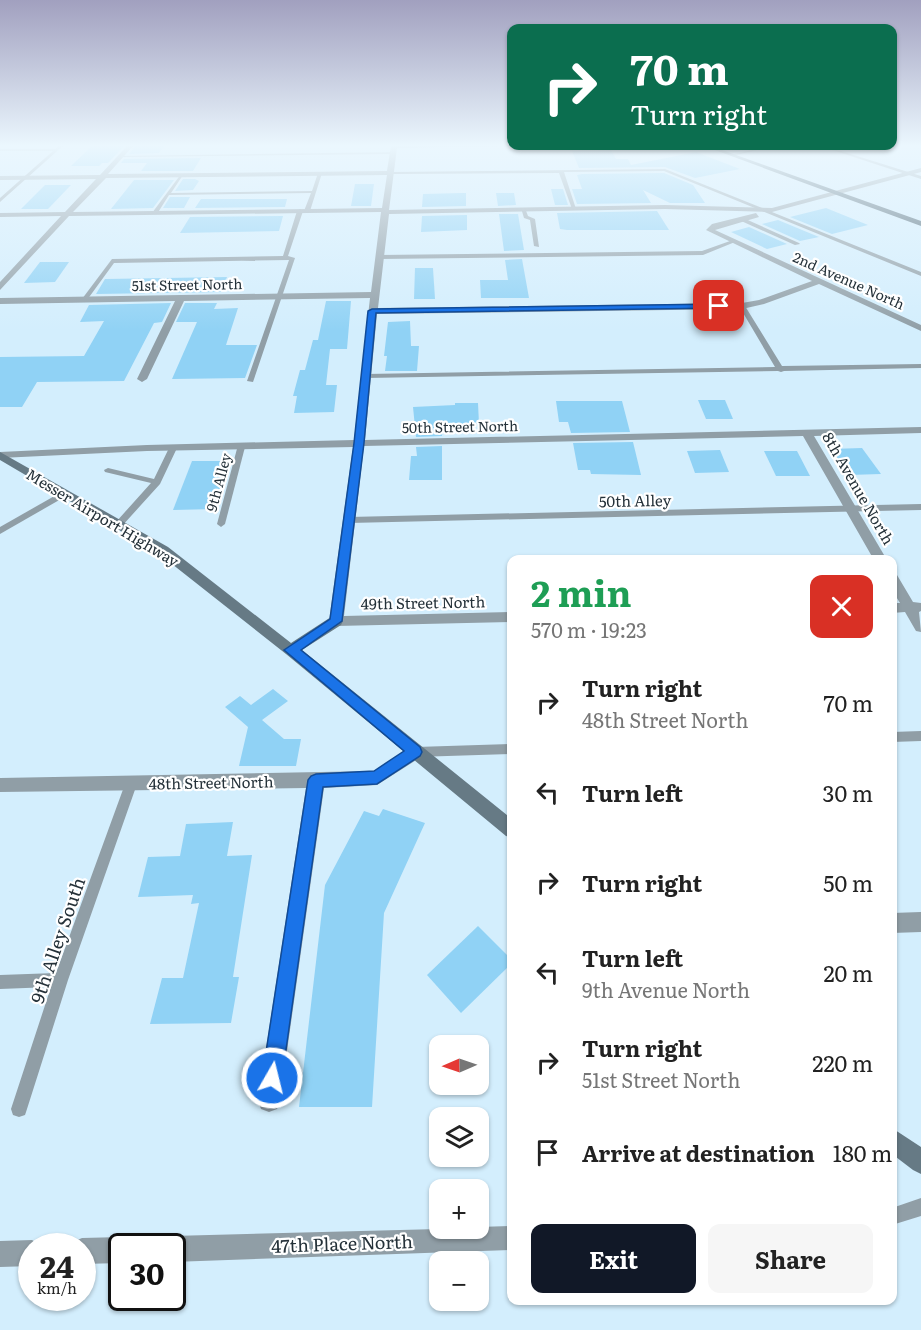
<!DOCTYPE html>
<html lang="en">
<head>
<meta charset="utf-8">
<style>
  :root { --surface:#fff; --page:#f6f6f6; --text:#222; --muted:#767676; --accent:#111827 }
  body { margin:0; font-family:Literata,serif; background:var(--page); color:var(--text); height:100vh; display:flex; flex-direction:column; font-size:22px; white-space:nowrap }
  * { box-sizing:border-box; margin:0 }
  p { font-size:20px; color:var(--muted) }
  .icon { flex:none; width:33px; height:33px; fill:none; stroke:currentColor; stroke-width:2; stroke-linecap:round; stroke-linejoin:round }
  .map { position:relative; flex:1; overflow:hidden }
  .panel { position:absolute; left:507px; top:555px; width:390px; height:750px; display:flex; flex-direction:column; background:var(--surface); border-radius:12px; box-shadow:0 2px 4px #0004 }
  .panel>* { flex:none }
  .guide { position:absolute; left:507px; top:24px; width:390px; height:126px; border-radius:12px; box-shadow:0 2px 4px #0004; background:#0b6e4f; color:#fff; overflow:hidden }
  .needle { width:39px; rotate:268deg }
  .fabs { position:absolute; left:429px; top:1035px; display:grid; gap:12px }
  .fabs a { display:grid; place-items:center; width:60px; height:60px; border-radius:12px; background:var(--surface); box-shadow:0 2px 4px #0004; font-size:30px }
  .speed { position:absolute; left:18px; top:1233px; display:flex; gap:12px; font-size:30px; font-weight:700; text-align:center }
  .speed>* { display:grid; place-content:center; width:78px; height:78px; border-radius:50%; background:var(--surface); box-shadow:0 2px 4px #0004; line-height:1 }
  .speed small { font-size:15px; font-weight:400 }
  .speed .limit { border:3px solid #111; border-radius:9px; background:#fff; color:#111 }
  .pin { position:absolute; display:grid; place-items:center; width:51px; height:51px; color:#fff; margin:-26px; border-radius:12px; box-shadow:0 3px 9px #0006 }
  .me { position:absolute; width:66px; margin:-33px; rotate:8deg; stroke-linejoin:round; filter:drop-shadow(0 0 4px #0008) }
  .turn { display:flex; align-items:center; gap:21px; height:126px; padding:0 24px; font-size:27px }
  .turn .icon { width:78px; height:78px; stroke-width:2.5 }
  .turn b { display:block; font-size:42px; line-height:51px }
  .round { display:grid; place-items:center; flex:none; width:63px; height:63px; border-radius:12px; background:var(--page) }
  .overview { display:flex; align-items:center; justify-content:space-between; height:102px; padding:0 24px }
  h1 { font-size:36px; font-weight:700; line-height:45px; color:#1e9e55 }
  .cta { display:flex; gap:12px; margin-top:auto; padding:12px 24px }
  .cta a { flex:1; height:69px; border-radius:12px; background:var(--accent); color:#fff; font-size:24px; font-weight:700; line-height:69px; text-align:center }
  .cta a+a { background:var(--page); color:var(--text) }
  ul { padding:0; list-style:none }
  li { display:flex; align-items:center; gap:18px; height:90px; padding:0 24px }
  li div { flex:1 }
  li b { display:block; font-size:22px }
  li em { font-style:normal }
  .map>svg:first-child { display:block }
</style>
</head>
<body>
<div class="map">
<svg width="921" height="1330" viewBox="0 0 921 1330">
  <rect width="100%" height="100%" fill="#d3eefd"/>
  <g fill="#90d2f5">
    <polygon points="93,145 125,145 108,163 102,163 99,166 71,166"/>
    <polygon points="136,145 165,145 159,153 129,154"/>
    <polygon points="611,150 616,159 628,159 631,165 696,152 740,169 695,178 665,167 579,168 572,151"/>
    <polygon points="201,158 193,171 141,171 147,163 121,163 124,159"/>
    <polygon points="664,173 693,185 705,203 670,203 643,190 651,203 577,204 572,189 582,189 577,175 582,174"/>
    <polygon points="183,179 195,179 199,181 193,190 175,191"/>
    <polygon points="134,180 174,180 153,208 111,209"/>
    <polygon points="355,184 374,184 371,206 351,206"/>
    <polygon points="45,185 71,185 48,209 21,209"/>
    <polygon points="551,189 563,189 568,205 555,205"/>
    <polygon points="462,193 466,193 466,206 422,207 423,194"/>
    <polygon points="496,193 514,193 516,205 498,206"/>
    <polygon points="170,197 190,197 184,208 163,208"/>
    <polygon points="201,199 287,199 285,207 195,208"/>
    <polygon points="826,208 868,225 832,234 790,217"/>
    <polygon points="657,211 669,230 567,230 560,229 557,213"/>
    <polygon points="499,214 518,214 524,250 504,251"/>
    <polygon points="467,215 467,230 421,232 422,216"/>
    <polygon points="283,216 279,231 180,233 190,217"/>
    <polygon points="778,220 819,237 800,241 762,224"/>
    <polygon points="749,227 787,244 767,249 731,232"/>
    <polygon points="522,259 529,298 481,298 480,280 508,280 505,260"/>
    <polygon points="40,262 69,262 55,282 24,283"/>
    <polygon points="415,268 433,268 435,299 414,299"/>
    <polygon points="227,277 221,292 96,294 105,279"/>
    <polygon points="326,301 351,301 347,349 330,349 326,385 337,385 334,412 294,413 297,396 293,396 300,370 305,370 313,340 318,340"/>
    <polygon points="171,303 162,322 154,323 124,381 37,382 22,407 0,407 0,357 84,356 104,321 80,322 89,305"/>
    <polygon points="185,303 217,303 214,309 238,308 226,345 257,345 245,378 172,379 197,322 176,322"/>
    <polygon points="410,321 411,346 419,346 417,371 385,371 387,356 384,356 388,322"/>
    <polygon points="698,400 725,400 733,419 706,419"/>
    <polygon points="556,401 622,401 630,432 571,433 568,422 559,422"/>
    <polygon points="455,403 478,403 479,424 443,424 442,436 416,437 413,407 455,405"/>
    <polygon points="633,442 641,475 591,474 590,470 578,470 573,443"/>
    <polygon points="442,446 442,480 409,480 411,456 417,456 416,447"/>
    <polygon points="862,448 881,474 849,475 831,449"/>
    <polygon points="720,450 729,472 695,473 687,451"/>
    <polygon points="764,451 797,451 810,476 776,476"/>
    <polygon points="192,461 231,461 216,509 173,510"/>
    <polygon points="273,689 288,701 262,720 284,739 301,739 296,766 239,766 248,727 225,707 240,696 251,705"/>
    <polygon points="383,809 425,823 384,913 372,1107 299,1107 325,885 364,811 379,816"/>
    <polygon points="233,822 227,856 252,855 233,977 239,977 231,1023 150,1024 162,978 183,978 199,903 191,904 193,895 138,897 148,857 180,856 186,824"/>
    <polygon points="478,926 512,960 512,963 461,1013 427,975"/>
  </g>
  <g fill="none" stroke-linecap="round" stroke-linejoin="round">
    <g fill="#909ea6" fill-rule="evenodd">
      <polygon points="60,145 64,145 0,202 0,198 53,151 0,151 0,149 55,149"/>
      <polygon points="770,146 775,146 732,156 730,155"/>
      <polygon points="820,146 825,146 921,176 921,179"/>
      <polygon points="395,152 393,154 122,157 120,156"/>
      <polygon points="665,169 921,272 921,276 664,171 564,172 576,209 574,210 572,209 559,173 390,174 388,173 390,172"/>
      <polygon points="320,172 322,173 310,211 307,213 304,211 311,193 169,195 157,214 152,213 181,174 183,175 171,193 312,191 318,173"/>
      <polygon points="521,208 525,208 528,216 535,219 539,247 534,246 530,220 524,218"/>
      <polygon points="300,209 303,211 288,256 295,258 253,382 247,381 289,260 114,263 87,300 82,299 112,259 283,256 297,211"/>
      <polygon points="741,217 799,243 800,244 795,245 739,220"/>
      <polygon points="730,241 735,242 703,255 379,259 376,257 379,255 702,251"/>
      <polygon points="742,304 745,306 782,366 921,364 921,368 784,371 781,372 778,371 366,378 362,376 366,374 775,367 739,306"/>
      <polygon points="238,445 241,445 245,447 225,524 221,527 217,524"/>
      <polygon points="170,446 176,446 177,448 160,484 122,526 116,526 116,522 151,483 105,472 104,470 108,468 154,479"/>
      <polygon points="65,490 69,493 68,495 0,534 0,527"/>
      <polygon points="921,504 921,510 349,523 345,520 349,517"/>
      <polygon points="921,731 921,741 892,742 892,732"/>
      <polygon points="512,744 512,754 416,757 412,755 410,752 412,749 416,747"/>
      <polygon points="131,779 135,780 137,784 68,980 27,1109 25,1115 19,1117 13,1115 11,1109 51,987 0,989 0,975 56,973 125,784 127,780"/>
      <polygon points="921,1198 921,1216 892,1225 892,1208"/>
    </g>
    <g fill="#909ea6" fill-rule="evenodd">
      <path d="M128,145H134L108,174L387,171L391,145L515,146L397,148L389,210L665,205L772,208L921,168V172L772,212L665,209L389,214L378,308L742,303L759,300L812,281L706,230L712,224L756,213L759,217L715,230L921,325V331L819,284L764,304L742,309L377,314L365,440L921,427V433L814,436L887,560H874L803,436L364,446L344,616L512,612V622L336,626L329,621L353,447L147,451L0,458V452L147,445L354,440L370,298L184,301L147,379L142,382L137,379L175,301L0,304V298L371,292L381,212L69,216L0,290V282L61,216L0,217V213L65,212L96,179L0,180V176L100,175ZM387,175L382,208L73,212L106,178Z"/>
      <polygon points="892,574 897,575 913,602 921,603 921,611 919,612 921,632 916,631 905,612 892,613 892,603 900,603 892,590"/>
      <polygon points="415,745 421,747 423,752 421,757 377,785 324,788 280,1101 277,1109 269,1112 261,1109 258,1101 306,788 0,792 0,778 374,771"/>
      <polygon points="921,912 921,932 892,933 892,913"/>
      <polygon points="512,1226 512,1250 172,1262 172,1246 160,1246 163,1240 172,1236 478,1228 478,1227"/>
      <polygon points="122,1237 131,1241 133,1246 122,1246 122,1263 82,1264 82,1246 71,1246 73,1242 82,1238"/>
      <polygon points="32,1240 42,1246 32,1246 32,1266 0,1267 0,1241"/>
    </g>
    <g fill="#667a85" fill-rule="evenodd">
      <polygon points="0,452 168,547 291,643 331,617 341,617 343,621 341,625 302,650 512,819 512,838 506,836 286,654 158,553 0,460"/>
      <polygon points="892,1128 921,1147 921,1174 913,1170 892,1154"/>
    </g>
    <polygon fill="#47606e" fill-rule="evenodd" points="704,146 711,146 921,221 921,226"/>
  </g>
  <linearGradient id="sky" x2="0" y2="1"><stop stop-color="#a1a0bf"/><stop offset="0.44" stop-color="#ebf7fe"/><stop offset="1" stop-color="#ebf7fe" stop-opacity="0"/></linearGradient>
  <rect width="921" height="331" fill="url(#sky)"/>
  <polygon fill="#1a73e8" stroke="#114b97" stroke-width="1.5" points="719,304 723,306 722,308 376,313 364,443 342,621 301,650 420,747 422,752 420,756 377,784 323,787 282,1078 279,1085 272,1088 265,1085 262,1078 308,780 311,776 316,774 374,771 404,751 284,650 330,619 354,443 368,311 372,309"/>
  <g text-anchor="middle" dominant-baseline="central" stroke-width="4.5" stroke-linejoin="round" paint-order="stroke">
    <g font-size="14" fill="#243139" stroke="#fff">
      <text transform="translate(849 280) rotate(24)">2nd Avenue North</text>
      <text transform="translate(187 284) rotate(-1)">51st Street North</text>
      <text transform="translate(460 426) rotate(-1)">50th Street North</text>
      <text transform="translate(218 482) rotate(-75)">9th Alley</text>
    </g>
    <g font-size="15" fill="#243139" stroke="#fff">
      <text transform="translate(859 488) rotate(60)">8th Avenue North</text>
      <text transform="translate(635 500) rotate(-1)">50th Alley</text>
      <text transform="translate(103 517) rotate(31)">Messer Airport Highway</text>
      <text transform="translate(423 602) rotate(-1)">49th Street North</text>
      <text transform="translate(211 782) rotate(-1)">48th Street North</text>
    </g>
    <g font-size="18" fill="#243139" stroke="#fff">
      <text transform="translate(57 940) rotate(-71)">9th Alley South</text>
      <text transform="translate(342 1243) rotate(-2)">47th Place North</text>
    </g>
  </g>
</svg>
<div class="fabs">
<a><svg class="needle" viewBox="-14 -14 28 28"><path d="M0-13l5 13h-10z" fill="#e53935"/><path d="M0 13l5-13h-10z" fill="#767676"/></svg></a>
<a><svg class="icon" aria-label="layers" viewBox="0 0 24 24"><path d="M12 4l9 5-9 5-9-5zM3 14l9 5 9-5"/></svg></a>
<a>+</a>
<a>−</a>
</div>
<div class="speed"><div>24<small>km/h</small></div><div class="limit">30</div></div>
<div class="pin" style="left:719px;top:306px;background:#d93025"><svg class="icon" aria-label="arrive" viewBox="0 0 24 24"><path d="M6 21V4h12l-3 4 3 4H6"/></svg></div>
<svg class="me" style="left:272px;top:1078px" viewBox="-20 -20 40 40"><circle r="17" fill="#1a73e8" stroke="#fff" stroke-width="3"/><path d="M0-11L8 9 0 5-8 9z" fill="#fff"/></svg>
<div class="guide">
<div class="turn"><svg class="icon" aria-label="right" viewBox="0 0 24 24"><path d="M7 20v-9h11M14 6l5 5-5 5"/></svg><div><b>70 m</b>Turn right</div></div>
</div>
<section class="panel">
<div class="overview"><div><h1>2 min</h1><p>570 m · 19:23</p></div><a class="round" style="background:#d93025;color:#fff"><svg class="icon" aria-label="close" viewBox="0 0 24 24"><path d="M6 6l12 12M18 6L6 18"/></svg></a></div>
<ul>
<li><svg class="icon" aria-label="right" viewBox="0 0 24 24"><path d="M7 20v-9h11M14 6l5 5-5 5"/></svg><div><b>Turn right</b><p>48th Street North</p></div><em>70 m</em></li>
<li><svg class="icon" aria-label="left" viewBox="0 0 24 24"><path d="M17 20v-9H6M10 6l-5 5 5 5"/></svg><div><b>Turn left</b></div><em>30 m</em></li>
<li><svg class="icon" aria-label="right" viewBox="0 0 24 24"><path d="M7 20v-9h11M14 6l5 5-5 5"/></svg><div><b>Turn right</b></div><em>50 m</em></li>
<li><svg class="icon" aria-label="left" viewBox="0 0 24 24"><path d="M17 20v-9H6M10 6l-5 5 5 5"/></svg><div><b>Turn left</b><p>9th Avenue North</p></div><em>20 m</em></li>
<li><svg class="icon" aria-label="right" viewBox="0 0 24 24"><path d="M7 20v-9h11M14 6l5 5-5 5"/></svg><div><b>Turn right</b><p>51st Street North</p></div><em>220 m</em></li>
<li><svg class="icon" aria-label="arrive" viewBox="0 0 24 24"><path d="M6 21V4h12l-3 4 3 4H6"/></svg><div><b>Arrive at destination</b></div><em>180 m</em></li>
</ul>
<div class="cta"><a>Exit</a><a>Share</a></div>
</section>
</div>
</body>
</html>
